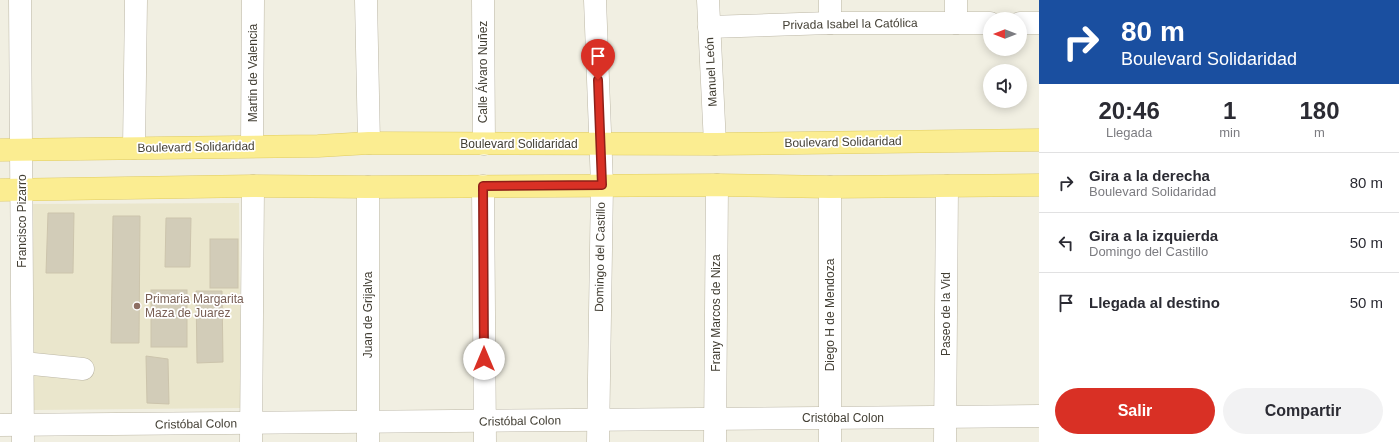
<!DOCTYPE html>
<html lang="es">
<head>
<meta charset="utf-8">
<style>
  :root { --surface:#fff; --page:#f2f2f3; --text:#2b2b33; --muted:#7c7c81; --line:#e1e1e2; --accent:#d93025 }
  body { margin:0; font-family:Helvetica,sans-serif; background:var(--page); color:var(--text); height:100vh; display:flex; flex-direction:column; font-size:15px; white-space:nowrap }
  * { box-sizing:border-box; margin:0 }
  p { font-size:13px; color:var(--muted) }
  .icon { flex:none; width:22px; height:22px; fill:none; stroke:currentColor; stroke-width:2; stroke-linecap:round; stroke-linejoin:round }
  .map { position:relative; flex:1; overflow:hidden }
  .sheet { display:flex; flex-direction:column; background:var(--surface); width:360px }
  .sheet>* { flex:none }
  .guide { background:#1a4fa0; color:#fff; overflow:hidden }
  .needle { width:26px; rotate:270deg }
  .tools { position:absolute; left:983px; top:12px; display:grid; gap:8px }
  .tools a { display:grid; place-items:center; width:44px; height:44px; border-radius:50%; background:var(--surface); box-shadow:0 2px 10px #0003; font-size:20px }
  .pin { position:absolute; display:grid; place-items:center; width:34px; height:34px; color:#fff; margin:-41px -17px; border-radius:50% 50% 50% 0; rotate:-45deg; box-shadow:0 0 4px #0007 }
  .pin .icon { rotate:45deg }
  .me { position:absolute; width:44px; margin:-22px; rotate:0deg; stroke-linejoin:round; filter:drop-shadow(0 0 3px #0008) }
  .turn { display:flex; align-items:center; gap:14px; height:84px; padding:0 16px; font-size:18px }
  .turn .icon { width:52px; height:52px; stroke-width:2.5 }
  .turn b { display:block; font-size:28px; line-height:34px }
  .eta { display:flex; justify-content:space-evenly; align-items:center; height:68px; text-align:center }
  .eta b { font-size:24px; font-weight:700; line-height:28px }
  .action { display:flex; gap:8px; margin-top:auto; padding:8px 16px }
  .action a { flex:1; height:46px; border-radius:24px; background:var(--accent); color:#fff; font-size:16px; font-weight:700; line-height:46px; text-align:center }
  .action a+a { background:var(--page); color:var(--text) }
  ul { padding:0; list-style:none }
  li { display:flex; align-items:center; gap:12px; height:60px; padding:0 16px; border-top:1px solid var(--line) }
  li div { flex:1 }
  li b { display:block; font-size:15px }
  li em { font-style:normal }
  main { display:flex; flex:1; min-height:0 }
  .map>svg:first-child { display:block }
</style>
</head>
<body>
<main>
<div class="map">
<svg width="1039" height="442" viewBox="0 0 1039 442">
  <rect width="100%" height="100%" fill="#f1efe2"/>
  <polygon fill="#eae6cc" points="239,203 241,408 34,410 33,204"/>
  <g fill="#d2ccb8" stroke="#ccc4ac">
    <polygon points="48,213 74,213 73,273 46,273"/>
    <polygon points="113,216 140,216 139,343 111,343"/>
    <polygon points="166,218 191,218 190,267 165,267"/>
    <rect x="210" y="239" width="28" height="49"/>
    <rect x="151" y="290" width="36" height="57"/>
    <polygon points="196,291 222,291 223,362 197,363"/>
    <polygon points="146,356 168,359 169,404 147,403"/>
  </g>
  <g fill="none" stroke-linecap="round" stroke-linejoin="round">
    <g stroke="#bcb7a6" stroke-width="23">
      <g id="minor">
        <polyline points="20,0 23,442"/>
        <polyline points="366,0 369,143"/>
        <polyline points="483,0 484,144"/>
        <polyline points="595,0 602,185 598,442"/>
        <polyline points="708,0 715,144"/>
        <polyline points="830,0 830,23"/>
        <polyline points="956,0 956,23"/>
        <polyline points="1020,23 1039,23"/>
        <polyline points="709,27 830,23 990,23"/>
        <polyline points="252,146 253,0"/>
        <polyline points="134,148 136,0"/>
        <polyline points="483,186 485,442"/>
        <polyline points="830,187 830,442"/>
        <polyline points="23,363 83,369"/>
        <polyline points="0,425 1039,416"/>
        <polyline points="251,442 253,186"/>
        <polyline points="368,442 368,187"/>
        <polyline points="715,442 717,185"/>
        <polyline points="945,442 947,186"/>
      </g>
    </g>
    <g stroke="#e0cc62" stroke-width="23">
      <g id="major">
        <polyline points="0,150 318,146 369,143 715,144 1039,140"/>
        <polyline points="0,190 253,186 368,187 717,185 830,187 1039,185"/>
      </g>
    </g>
    <use href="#minor" stroke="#fff" stroke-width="22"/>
    <use href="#major" stroke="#fbed91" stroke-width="22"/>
  </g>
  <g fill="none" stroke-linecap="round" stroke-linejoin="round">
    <g stroke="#8d1f18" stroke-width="10">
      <polyline id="route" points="484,359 483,186 602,185 598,80"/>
    </g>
    <use href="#route" stroke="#d93025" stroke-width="7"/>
  </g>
  <circle fill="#8d6e63" stroke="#fff" stroke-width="1.5" cx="137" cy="306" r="4"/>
  <g text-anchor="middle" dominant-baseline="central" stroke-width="3.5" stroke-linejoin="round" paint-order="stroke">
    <g font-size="12" fill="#423e33" stroke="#fff">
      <text transform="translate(850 24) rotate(-1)">Privada Isabel la Católica</text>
      <text transform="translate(483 72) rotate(-90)">Calle Álvaro Nuñez</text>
      <text transform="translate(711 72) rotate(-93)">Manuel León</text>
      <text transform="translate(253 73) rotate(-90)">Martin de Valencia</text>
      <text transform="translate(843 142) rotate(-1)">Boulevard Solidaridad</text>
      <text x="519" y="144">Boulevard Solidaridad</text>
      <text transform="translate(196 147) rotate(-1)">Boulevard Solidaridad</text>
      <text transform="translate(22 221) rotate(-90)">Francisco Pizarro</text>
      <text transform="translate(600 257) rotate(-89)">Domingo del Castillo</text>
      <text transform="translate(716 313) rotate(-90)">Frany Marcos de Niza</text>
      <text transform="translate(946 314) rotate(-90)">Paseo de la Vid</text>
      <text transform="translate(368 315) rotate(-90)">Juan de Grijalva</text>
      <text transform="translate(830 315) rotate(-90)">Diego H de Mendoza</text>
      <text x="843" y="418">Cristóbal Colon</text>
      <text transform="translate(520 421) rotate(-1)">Cristóbal Colon</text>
      <text transform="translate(196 424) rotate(-1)">Cristóbal Colon</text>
    </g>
    <g font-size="12" fill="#785e54" stroke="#fff" text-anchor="start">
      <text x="145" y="299">Primaria Margarita<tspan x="145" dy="14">Maza de Juarez</tspan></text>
    </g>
  </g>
</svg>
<div class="tools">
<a><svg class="needle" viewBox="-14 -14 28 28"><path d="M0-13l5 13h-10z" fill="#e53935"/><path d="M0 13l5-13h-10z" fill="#7c7c81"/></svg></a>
<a><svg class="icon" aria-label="sound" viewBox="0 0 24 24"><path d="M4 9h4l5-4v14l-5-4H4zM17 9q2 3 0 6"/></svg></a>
</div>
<div class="pin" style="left:598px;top:80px;background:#d93025"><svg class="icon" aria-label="arrive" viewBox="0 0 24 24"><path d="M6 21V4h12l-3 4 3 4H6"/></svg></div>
<svg class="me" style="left:484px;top:359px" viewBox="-20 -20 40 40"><circle r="19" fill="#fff"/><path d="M0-13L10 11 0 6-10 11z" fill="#d93025"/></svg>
</div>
<section class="sheet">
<div class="guide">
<div class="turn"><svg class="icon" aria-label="right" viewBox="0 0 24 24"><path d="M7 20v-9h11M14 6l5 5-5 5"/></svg><div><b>80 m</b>Boulevard Solidaridad</div></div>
</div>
<div class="eta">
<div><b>20:46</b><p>Llegada</p></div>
<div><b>1</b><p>min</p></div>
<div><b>180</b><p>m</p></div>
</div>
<ul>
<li><svg class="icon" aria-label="right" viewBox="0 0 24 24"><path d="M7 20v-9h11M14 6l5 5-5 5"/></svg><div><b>Gira a la derecha</b><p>Boulevard Solidaridad</p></div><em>80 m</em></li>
<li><svg class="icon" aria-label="left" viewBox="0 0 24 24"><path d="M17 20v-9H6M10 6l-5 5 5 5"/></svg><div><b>Gira a la izquierda</b><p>Domingo del Castillo</p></div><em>50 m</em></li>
<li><svg class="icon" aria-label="arrive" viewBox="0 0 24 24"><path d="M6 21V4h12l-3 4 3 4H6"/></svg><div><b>Llegada al destino</b></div><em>50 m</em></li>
</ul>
<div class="action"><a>Salir</a><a>Compartir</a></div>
</section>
</main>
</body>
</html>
